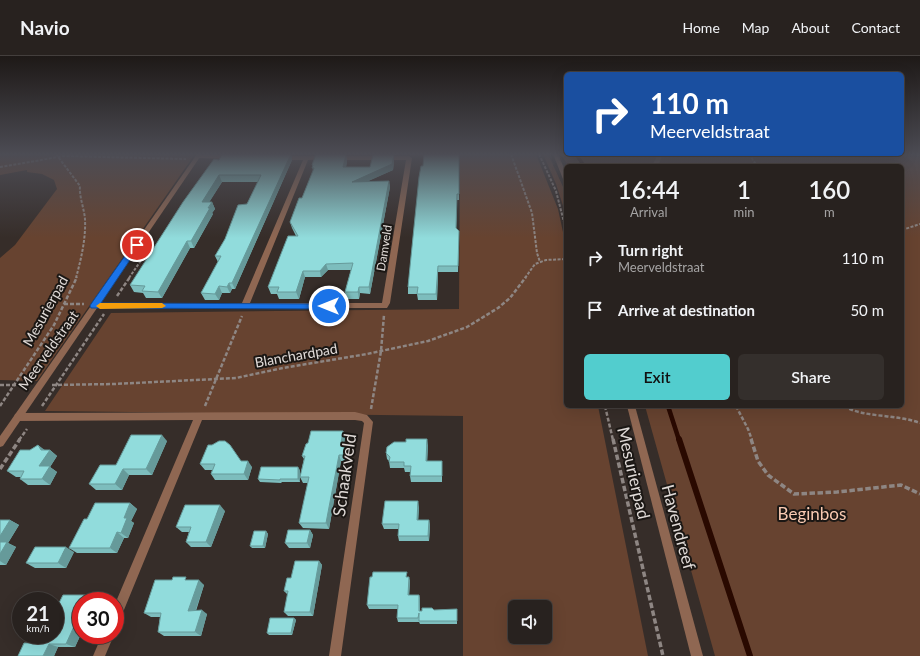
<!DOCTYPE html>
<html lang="en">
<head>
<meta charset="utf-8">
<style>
  :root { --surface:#28221f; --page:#342f2c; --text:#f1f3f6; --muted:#a5a4a4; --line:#443f3d; --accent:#52cdce }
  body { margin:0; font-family:Lato,sans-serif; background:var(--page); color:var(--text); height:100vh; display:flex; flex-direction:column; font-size:15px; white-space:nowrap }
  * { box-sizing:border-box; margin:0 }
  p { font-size:13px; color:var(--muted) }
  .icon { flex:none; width:22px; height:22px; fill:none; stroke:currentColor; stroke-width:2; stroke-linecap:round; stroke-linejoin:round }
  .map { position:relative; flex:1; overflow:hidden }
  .panel { position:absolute; left:564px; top:108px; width:340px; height:244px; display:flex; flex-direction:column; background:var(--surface); border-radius:6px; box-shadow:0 4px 16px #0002,0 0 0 1px var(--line) }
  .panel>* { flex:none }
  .top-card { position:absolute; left:564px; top:16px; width:340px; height:84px; border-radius:6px; box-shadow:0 4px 16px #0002,0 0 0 1px var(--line); background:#1a4fa0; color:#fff; overflow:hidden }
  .controls { position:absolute; left:508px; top:544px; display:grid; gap:8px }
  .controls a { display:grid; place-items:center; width:44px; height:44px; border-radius:6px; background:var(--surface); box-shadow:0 4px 16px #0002,0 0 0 1px var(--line); font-size:20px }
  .speed { position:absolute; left:12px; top:536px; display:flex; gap:8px; font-size:20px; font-weight:700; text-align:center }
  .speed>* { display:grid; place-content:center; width:52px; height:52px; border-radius:50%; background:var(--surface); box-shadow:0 4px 16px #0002,0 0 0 1px var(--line); line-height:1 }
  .speed small { font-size:10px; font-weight:400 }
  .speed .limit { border:6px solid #d22; background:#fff; color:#111 }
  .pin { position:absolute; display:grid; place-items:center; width:34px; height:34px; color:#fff; margin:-17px; border:2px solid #fff; border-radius:50%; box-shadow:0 1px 4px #0007 }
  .me { position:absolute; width:44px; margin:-22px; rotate:270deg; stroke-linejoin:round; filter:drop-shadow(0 0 3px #0008) }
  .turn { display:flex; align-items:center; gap:14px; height:84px; padding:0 20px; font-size:18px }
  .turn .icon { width:52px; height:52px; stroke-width:2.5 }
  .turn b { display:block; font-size:28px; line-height:34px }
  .eta { display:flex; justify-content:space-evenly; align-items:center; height:68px; text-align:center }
  .eta b { font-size:24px; font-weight:600; line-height:28px }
  .primary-button { display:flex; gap:8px; margin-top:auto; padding:8px 20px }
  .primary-button a { flex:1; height:46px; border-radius:6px; background:var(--accent); color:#111; font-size:16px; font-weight:600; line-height:46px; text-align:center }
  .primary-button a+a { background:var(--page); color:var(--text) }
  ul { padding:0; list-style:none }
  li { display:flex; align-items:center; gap:12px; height:52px; padding:0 20px }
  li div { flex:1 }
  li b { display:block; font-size:15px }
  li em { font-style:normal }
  header { display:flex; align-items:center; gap:24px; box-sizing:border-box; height:56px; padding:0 20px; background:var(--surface); border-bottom:1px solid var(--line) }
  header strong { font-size:19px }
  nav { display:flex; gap:22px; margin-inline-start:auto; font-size:14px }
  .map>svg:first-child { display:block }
</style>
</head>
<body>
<header>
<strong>Navio</strong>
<nav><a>Home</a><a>Map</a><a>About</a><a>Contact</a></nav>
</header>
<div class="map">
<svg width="920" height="600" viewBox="0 0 920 600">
  <rect width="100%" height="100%" fill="#362d29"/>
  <g fill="#674330" fill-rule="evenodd">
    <polygon points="0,98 195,98 37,325 0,324 0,202 15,189 57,133 54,124 42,118 27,116 27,114 0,119"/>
    <path d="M460,98H536L558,153L566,190V350H598L648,600H463V360L45,355L111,257L459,253ZM515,551H545V581H515Z"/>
    <polygon points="543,98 548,98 564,133 566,139 566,159 556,128"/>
    <polygon points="561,98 920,98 920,600 715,600 645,350 902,350 902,110 568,110"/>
  </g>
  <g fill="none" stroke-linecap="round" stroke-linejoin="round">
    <polyline stroke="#290900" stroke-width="3.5" points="576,98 584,110"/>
    <polyline stroke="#290900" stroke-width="4.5" points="668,350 679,384"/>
    <polyline stroke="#290900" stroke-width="6" points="679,383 750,600"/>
    <g stroke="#8e8683" stroke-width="2" stroke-dasharray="3 1.5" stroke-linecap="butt">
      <path d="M56,98L80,130C79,140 84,152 85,163C86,183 81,203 76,222"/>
      <polyline points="511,98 532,157 537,197 540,206"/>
      <polyline points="539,98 556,135 566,174"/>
      <polyline points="749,98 757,110"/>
      <polyline points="916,98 920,100"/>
      <polyline points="0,111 64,100 186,103"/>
      <polyline points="902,174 920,168"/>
      <polyline points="902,204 904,206 902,209"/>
      <polyline points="129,222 146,197"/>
      <polyline points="525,222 535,208 546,204 566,203"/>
    </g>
    <g stroke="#8e8683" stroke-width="2.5" stroke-dasharray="4 2" stroke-linecap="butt">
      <polyline points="117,240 130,221"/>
      <polyline points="64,248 84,248"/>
      <polyline points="0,329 27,329"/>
      <polyline points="52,329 114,328 236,322 283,312 367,298 428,285 467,271 498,252 510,242 526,221"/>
      <polyline points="0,350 54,269 77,221"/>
      <polyline points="42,350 104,258"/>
      <polyline points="205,350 242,260"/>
      <polyline points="605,350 613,384"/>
      <polyline points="736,350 748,373 752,384"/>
      <path d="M844,350C863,362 897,358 920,367"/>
      <polyline points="371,353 381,295 384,259"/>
      <polyline points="19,384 27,373"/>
    </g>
    <g stroke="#8e8683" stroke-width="3.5" stroke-dasharray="5.5 2.5" stroke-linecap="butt">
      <polyline points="613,383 663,600"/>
      <polyline points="751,383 758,405 768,419 794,438 837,436 901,429 920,438"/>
      <polyline points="0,413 20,383"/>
    </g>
    <g fill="#8f6752" fill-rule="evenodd">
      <polygon points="658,98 663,98 658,110 652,110"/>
      <polygon points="196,99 231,99 234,101 231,103 198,102 196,101"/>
      <polygon points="325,100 328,102 327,103 308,104 250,247 382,247 406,104 337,104 334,102 337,100 409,100 412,102 390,247 387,252 91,252 90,250 91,248 94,247 242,247 303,104 281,104 278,102 281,100"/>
      <polygon points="355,356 367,359 373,366 341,600 329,600 364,367 362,365 355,364 202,364 119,566 115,568 115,548 193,364 18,365 15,364 14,361 15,358 18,357"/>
      <polygon points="102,579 114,579 105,600 93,600"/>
    </g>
    <g fill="#8f6752" fill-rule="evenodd">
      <polygon points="197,98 202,98 3,390 0,391 0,380"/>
      <polygon points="553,98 558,98 566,117 566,125 563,123"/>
      <polygon points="627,350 635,350 703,600 691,600"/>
    </g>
  </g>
  <g fill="#7dbdbd">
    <polygon points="291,98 292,104 235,233 232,233 230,237 222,237 219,244 205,244 201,237 218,206 215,200 247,148 258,126 222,126 209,146 212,146 215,153 212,157 213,158 194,192 190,192 162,242 146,242 143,237 134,236 130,229 219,104"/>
    <polygon points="316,98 348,98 346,99 347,105 346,111 370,111 375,98 396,98 396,99 394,99 394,105 393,114 368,125 389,125 390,131 370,238 360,237 359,243 346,243 345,236 351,214 328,214 321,221 305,221 299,243 279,243 277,238 271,238 268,231 296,180 292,172 290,166 302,142 313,115 312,109"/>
    <polygon points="459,98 459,144 457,144 456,173 459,175 458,216 438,216 437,244 418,244 417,238 408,238 408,231 423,110"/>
    <polygon points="343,375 345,382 344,387 347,393 345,405 341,405 329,473 303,472 299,467 308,427 303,427 300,421 304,403 302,400 308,387"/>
    <polygon points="167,385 152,419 129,419 122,434 96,434 89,428 116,409"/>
    <polygon points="38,389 44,394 50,394 57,400 50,411 57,416 50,429 28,429 20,423 21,421 16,421 7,415 30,394"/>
    <polygon points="428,389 427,405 442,405 442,426 411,426 410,420 411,416 405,416 404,412 390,412 389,405 387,403 386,397"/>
    <polygon points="241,405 252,411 248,424 215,424 211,418 212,414 205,414 200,408"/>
    <polygon points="300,414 300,426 282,426 281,427 260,426 258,423"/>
    <polygon points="130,447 137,453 131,465 134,467 128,482 124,482 117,497 77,497 69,492 87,463"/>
    <polygon points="419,451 418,464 429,464 430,470 429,485 399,485 398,480 399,473 384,473 382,468"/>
    <polygon points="225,455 211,491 191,491 186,486 189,476 182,476 176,471"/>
    <polygon points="0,464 10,464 19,469 8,487 16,491 6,509 0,509"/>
    <polygon points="310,474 313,479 310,492 289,492 285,487"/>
    <polygon points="266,475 268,478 265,492 252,492 250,490"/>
    <polygon points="74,496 66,512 35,512 26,507"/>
    <polygon points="319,505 322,509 313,560 288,560 284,556 288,539 284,535 291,522"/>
    <polygon points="408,521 410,525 409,539 419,539 420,543 420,555 457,553 457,568 420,568 419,566 398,566 397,562 398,553 369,553 367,549"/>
    <polygon points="190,524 204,529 196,555 207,558 201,580 164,580 158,576 160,561 151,561 144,557"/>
    <polygon points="63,539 88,539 96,543 96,545 81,545 81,578 75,591 58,591 54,600 18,600 24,587 36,587 40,579 55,579 55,555"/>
    <polygon points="294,562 296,564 292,579 269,579 267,577"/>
  </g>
  <g fill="#669a9a">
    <polygon points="291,98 292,104 235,233 232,227"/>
    <polygon points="346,99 347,105 345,118 343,111"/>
    <polygon points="394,99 394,105 393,114 353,132 352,126"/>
    <polygon points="219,119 222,126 205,153 202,146"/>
    <polygon points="389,125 390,131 370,238 369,231"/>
    <polygon points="212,146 215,153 212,157 213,158 194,192 191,185"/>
    <polygon points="187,185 190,192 162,242 158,236"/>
    <polygon points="326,208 328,214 321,221 320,215"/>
    <polygon points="438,210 438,216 437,244 436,238"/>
    <polygon points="303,215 305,221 299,243 296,236"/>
    <polygon points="229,227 232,233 230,237 227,231"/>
    <polygon points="219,230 222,237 219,244 215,238"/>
    <polygon points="359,231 360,237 359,243 358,236"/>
    <polygon points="343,375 345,382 343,393 341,387"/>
    <polygon points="162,379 167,385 152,419 146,413"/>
    <polygon points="427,383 428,389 427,411 426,405"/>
    <polygon points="345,387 347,393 345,405 343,399"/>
    <polygon points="38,389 46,395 50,394 57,400 50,411 57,416 50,429 42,423 39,410 41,394"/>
    <polygon points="339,399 341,405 329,473 326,467"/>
    <polygon points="248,405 252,411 248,424 244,418"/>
    <polygon points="298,411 300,414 300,426 298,423"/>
    <polygon points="123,413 129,419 122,434 115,428"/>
    <polygon points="418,445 419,451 418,470 417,464"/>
    <polygon points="130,447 137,453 131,465 134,467 128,482 121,477 124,462"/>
    <polygon points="220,449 225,455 211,491 206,486"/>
    <polygon points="10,464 19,469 8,487 16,491 6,509 0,505 0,480"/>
    <polygon points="429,464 430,470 429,485 428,480"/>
    <polygon points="310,474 313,479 310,492 307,487"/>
    <polygon points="266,475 268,478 265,492 263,490"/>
    <polygon points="117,476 124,482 117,497 110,492"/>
    <polygon points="66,491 74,496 66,512 58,507"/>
    <polygon points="319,505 322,509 313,560 310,556"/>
    <polygon points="409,521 410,525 409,543 408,539"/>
    <polygon points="199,524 204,529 194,559 188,555"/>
    <polygon points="88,539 96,543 96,545 86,545"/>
    <polygon points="419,539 420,543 419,558"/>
    <polygon points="202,554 207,558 201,580 195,576"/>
    <polygon points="81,555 81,578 75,591 66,588"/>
    <polygon points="294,562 296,564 292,579 291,577"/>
    <polygon points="49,588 58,591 54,600 43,600"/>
  </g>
  <g fill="#91dcdc" stroke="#669a9a">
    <polygon points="222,98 291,98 232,227 229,227 227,231 219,230 215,238 201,237 221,200 215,200 225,183 238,149 247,148 261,119 219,119 202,146 212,146 208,152 210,152 191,185 187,185 158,236 142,235 145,230 130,229 183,146 214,103 219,104"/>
    <polygon points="316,98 346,99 343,111 370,111 373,99 394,99 392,108 352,126 389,125 369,231 359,231 358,236 345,236 353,207 326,208 320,215 303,215 296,236 277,236 279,231 268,231 288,180 298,180 290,166 299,142 302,142 314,112 312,112 313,109 312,109"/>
    <polygon points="424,98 459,98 459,138 457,138 456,172 459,175 458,210 438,210 436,238 417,238 418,231 408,231 419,121 421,110 423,110"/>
    <polygon points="311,375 343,375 341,387 345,387 343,399 339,399 326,467 299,467 309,421 300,421 305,400 302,400 306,388 308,387"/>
    <polygon points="131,379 162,379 146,413 123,413 115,428 89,428 100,409 116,409"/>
    <polygon points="406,383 427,383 426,405 442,405 442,420 410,420 411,410 404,410 404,406 389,406 390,401 386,397 387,391 394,386 406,386"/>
    <polygon points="219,385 225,385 230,389 241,405 248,405 244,418 211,418 215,408 200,408 208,389 212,389"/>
    <polygon points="38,389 41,394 50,394 39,410 50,410 42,423 20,423 24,415 7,415 20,394 30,394"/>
    <polygon points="261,411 298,411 298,423 280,423 280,424 258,423"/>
    <polygon points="385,445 418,445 417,464 429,464 428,480 398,480 399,468 382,468"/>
    <polygon points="95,447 130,447 124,462 127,462 121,477 117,476 110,492 69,492 84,463 87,463"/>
    <polygon points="185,449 220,449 206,486 186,486 191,471 176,471"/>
    <polygon points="0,464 10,464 0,480"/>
    <polygon points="288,474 310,474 307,487 285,487"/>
    <polygon points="254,475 266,475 263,490 250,490"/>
    <polygon points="0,486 7,486 0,498"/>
    <polygon points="35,491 66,491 58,507 26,507"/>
    <polygon points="295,505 319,505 310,556 284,556 288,535 284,535 287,522 291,522"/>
    <polygon points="373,516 407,516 406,521 409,521 408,539 419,539 419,555 422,555 422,552 432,552 434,554 457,553 457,565 419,565 419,557 418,562 397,562 398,549 367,549 370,521 372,521"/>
    <polygon points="173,521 186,521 185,524 199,524 188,555 202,554 195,576 158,576 161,557 144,557 155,524 172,524"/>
    <polygon points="63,539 88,539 86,545 81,545 81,555 66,588 49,588 43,600 18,600 24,587 36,587 40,579 55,579 55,555"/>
    <polygon points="270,562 294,562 291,577 267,577"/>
  </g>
  <linearGradient id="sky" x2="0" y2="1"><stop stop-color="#1e1917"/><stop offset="0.54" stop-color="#4c4c54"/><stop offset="1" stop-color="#4c4c54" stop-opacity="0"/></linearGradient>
  <rect width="920" height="182" fill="url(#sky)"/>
  <polygon fill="#1a73e8" stroke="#114b97" points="134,187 139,187 140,189 101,247 329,248 333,250 329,253 91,252 90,250 91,248"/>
  <polygon fill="#f59e0b" points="100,247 162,247 166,250 162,252 100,253 96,250"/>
  <g text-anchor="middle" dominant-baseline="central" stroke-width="4" stroke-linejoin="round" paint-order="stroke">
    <g font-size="12" fill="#e0dad7" stroke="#1b1714">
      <text transform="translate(384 192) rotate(-81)">Damveld</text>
    </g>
    <g font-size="14" fill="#e0dad7" stroke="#1b1714">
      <text transform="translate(45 255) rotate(-61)">Mesurierpad</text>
      <text transform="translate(48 294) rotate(-55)">Meerveldstraat</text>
      <text transform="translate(296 299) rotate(-10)">Blanchardpad</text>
    </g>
    <g font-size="17" fill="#e0dad7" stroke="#1b1714">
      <text transform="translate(634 417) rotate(77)">Mesurierpad</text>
      <text transform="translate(344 419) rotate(-82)">Schaakveld</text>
      <text transform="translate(679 471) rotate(75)">Havendreef</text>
    </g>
    <g font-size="17" fill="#f9cab2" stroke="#1b1714">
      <text x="812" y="457">Beginbos</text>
    </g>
  </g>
</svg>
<div class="controls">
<a><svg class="icon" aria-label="sound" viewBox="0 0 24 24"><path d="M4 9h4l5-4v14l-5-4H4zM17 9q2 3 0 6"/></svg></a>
</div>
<div class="speed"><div>21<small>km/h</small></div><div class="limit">30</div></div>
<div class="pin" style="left:137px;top:189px;background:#d93025"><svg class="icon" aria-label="arrive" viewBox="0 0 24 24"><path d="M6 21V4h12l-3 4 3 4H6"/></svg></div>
<svg class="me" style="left:329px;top:250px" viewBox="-20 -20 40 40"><circle r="17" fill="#1a73e8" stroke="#fff" stroke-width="3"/><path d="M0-11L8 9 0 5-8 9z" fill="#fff"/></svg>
<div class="top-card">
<div class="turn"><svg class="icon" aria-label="right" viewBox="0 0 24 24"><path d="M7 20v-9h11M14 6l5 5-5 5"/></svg><div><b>110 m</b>Meerveldstraat</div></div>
</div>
<section class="panel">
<div class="eta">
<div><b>16:44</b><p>Arrival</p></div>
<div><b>1</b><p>min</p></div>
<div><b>160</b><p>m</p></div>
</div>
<ul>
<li><svg class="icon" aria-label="right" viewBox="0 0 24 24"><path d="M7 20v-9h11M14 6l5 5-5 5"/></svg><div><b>Turn right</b><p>Meerveldstraat</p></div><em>110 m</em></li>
<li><svg class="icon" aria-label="arrive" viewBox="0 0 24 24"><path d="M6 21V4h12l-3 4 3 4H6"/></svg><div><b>Arrive at destination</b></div><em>50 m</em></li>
</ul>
<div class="primary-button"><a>Exit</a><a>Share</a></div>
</section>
</div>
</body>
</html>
